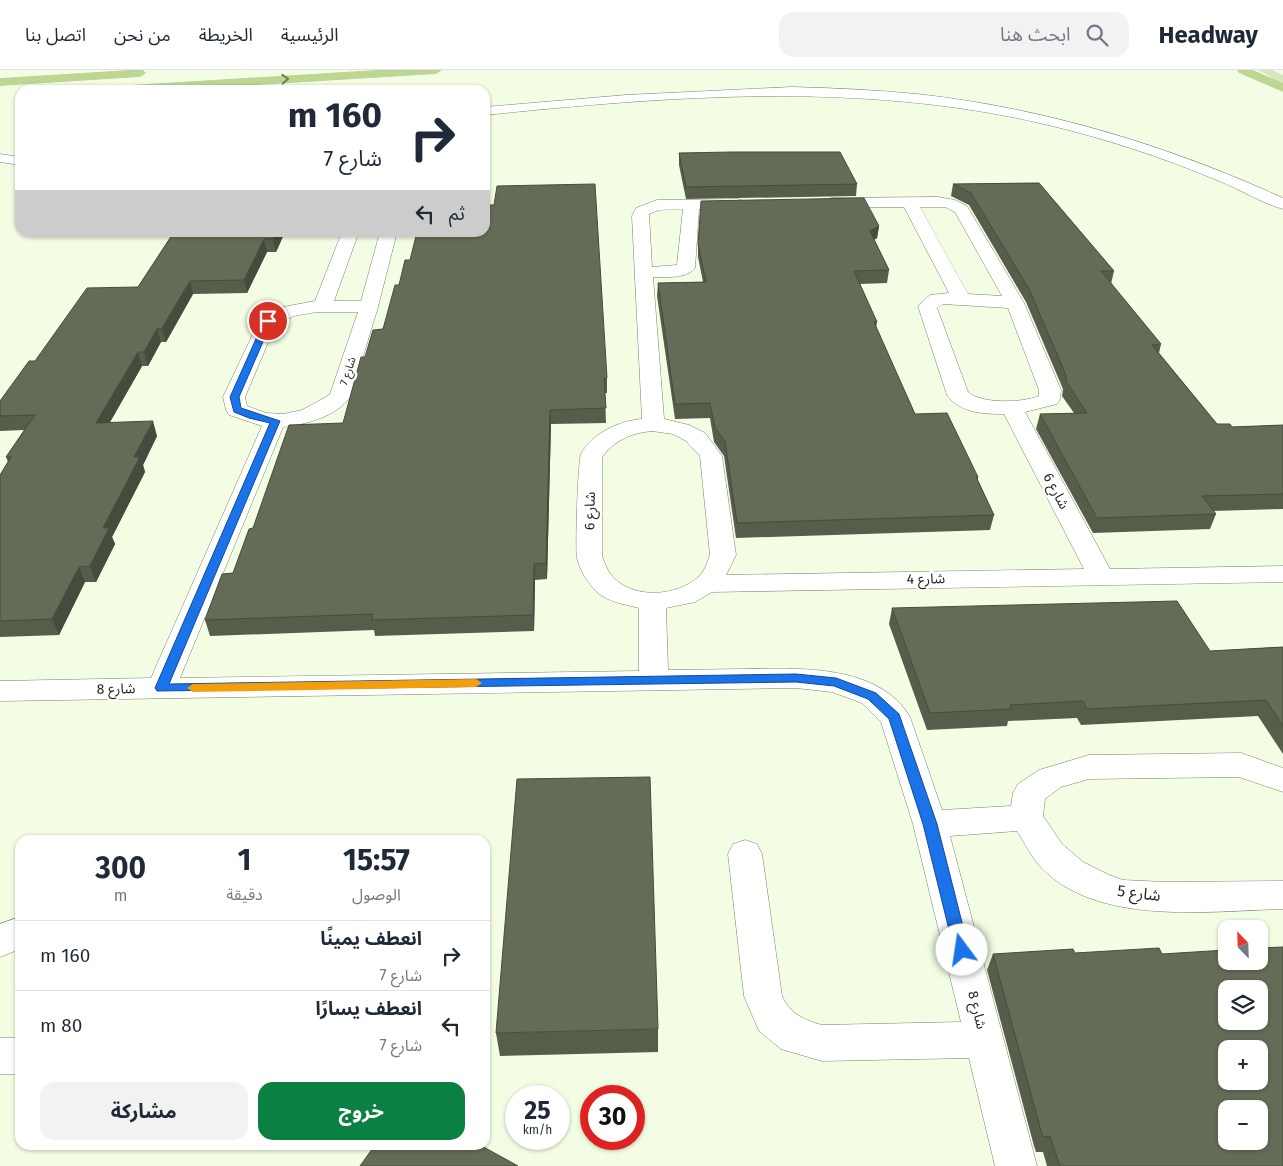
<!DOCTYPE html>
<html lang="ar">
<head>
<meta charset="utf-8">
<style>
  :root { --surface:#fff; --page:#f2f2f3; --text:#1f2937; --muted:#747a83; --line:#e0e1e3; --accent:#0b8043 }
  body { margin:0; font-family:"Fira Sans","Noto Sans Arabic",sans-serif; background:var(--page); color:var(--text); direction:rtl; height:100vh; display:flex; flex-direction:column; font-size:19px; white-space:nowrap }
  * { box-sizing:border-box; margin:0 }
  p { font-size:16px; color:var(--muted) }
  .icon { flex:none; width:28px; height:28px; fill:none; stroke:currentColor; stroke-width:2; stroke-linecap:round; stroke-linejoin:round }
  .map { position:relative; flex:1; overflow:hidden; direction:ltr }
  .drawer { position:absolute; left:15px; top:765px; width:475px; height:315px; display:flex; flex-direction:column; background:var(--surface); border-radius:15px; box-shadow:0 1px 4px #0004; direction:rtl }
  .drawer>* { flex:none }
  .top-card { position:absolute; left:15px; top:15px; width:475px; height:152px; border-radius:15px; box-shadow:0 1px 4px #0004; direction:rtl; background:#fff; color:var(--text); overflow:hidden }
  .needle { width:32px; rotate:337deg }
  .tools { position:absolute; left:1218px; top:850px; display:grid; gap:10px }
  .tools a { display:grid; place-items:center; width:50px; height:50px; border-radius:10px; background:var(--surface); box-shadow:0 1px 4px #0004; font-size:25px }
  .speed { position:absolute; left:505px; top:1015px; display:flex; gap:10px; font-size:25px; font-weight:700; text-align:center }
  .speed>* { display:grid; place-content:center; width:65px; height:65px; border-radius:50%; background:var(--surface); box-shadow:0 1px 4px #0004; line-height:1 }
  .speed small { font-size:12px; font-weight:400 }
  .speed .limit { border:8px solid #d22; background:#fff; color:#111 }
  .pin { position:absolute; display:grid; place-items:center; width:42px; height:42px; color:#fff; margin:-21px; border:2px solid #fff; border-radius:50%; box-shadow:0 1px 5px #0007 }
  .me { position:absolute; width:55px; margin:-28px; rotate:346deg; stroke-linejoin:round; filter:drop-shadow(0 0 4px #0008) }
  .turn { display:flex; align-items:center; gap:18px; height:105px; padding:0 25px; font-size:22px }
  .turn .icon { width:65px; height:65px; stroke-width:2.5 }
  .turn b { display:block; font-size:35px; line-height:42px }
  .then { display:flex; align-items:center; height:48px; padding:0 25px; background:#0003; gap:10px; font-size:19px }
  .eta { display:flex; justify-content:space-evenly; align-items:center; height:85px; text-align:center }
  .eta b { font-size:30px; font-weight:700; line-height:35px }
  .button { display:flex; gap:10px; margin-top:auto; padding:10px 25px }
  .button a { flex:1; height:58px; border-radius:15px; background:var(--accent); color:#fff; font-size:20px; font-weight:700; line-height:58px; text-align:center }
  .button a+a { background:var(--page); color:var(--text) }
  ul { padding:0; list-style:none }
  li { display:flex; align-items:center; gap:15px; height:70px; padding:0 25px; border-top:1px solid var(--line) }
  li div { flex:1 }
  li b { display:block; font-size:19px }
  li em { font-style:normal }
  header { display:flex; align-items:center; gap:30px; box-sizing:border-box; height:70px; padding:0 25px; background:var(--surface); border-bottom:1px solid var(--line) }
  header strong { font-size:24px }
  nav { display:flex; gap:28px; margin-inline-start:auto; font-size:18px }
  .search { width:350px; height:45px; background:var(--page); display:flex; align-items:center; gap:12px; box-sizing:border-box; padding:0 18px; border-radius:15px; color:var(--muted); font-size:19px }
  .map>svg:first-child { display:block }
</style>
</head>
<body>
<header>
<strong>Headway</strong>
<div class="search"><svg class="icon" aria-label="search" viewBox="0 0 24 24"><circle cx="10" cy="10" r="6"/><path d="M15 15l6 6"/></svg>ابحث هنا</div>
<nav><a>الرئيسية</a><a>الخريطة</a><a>من نحن</a><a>اتصل بنا</a></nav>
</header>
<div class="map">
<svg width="1283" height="1096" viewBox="0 0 1283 1096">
  <rect width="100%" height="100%" fill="#f2fde3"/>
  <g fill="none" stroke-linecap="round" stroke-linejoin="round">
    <g stroke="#79826c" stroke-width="1">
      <g id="minor">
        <path d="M792,17C834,18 875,20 917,24C1044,38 1167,75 1283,128V139C1261,133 1240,119 1219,111C1162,87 1104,68 1044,54C860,11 671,26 485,45V37L626,25Z"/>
        <polygon points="0,84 20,87 20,95 0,92"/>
        <path d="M938,127L955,130L967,136L1024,233L1061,320L1060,329L1057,334L1025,342L1110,499L1283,496V512L712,522L695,532L666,538L668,600C694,600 719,599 745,599C798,598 879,594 910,647L942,740L1011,736L1013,723L1018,714L1039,700L1089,685L1241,683L1283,698V722L1239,707L1089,709L1061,717L1045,729L1043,746L1062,774L1083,792L1109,805L1123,810L1165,812L1283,811V839C1208,841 1093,857 1038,794C1030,784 1024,772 1017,761L950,766L1037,1096H995L969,988L822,991L781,979L759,961L744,926L728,784L733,774L745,770L757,774L762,784L782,926C790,944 804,950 822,955L961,952L913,754L881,652L862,633L832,622L796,618L0,631V611L151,608L262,356L229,345L226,340L223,327L261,247L283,237L315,231L342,162H361L357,167L334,231H361L380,162H397L378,237L351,326C336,347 307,354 283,357L180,608L639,601V538C624,534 607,532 596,521C587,512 580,500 577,488C575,480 578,390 581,384C592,363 619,351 642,349L632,146L636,138L657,130L738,129L744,131L746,134L744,137L738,139H699L695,198C687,209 665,207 653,207L664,349L689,355L705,363L722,386L736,485L726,505L1084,499L1004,344C983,344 960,343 947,325L918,236L930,225L949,223L904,137L831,138L825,136L823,133L825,130L831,128ZM920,137H945L955,142L1002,226L968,224ZM683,139L677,195L652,197L649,144L659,140ZM943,234L1008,238L1039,320V326C1022,333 981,334 968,322L937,238ZM317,242H358L330,324L326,327L302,340L283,344L266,343L247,336L245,327L276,254L294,246ZM652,361L673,364L686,371L700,386L710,485C707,493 704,503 697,508C676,526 636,529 615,509C608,503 605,494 602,486V387C615,370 631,363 652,361Z"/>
        <polygon points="20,847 20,879 0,887 0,854"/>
        <rect x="0" y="968" width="20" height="36"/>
      </g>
    </g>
    <g stroke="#fff" stroke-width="1">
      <polygon id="major" points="1258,0 1273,0 1283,5 1283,14"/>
    </g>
    <g stroke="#fff" stroke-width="1">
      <g id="highway">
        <polygon points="129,0 143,0 146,3 140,7 0,16 0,8"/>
        <polygon points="376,0 442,0 436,4 175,20 108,20 114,16"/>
        <polygon points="1237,0 1253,0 1283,13 1283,22 1239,3"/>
      </g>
    </g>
    <use href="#minor" fill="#fff" fill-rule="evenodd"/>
    <use href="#major" fill="#d7e7be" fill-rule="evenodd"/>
    <use href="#highway" fill="#bdd793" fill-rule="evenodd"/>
  </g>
  <g fill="#565d4b">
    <polygon points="679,83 857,114 856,126 686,129 679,95"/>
    <polygon points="1039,113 1114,201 1111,214 1161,274 1159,283 1217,354 1232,357 1283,355 1283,439 1213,441 1216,444 1210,459 1093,463 1036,359 1040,344 1074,343 1062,326 1063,319 1026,232 969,135 951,126 953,114"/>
    <polygon points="494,135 607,308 607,323 605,323 606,353 551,354 547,509 535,510 534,561 375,566 374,560 210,566 205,550 233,503 253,458 343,353 365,287 383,259 399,215 410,190"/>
    <polygon points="879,156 877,168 874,170 889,200 887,213 860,214 877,252 876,258 915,344 978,407 978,410 994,445 990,460 736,468 724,386 714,372 710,348 675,349 657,226 658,213 703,212 698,187 698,174"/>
    <polygon points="174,162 285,162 276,182 267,182 247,223 193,224 166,272 161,272 148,296 142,296 110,352 157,366 143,395 145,402 112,467 115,474 96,512 85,512 59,565 0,567 0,405 8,392 6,387 24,360 0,361 0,331 35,291 138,217"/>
    <polygon points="892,538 1210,581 1283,577 1283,684 1258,646 1081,655 1077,648 1008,651 1007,656 927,660 889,554"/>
    <polygon points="1075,883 1162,884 1283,1096 1047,1096 1043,1082 1036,1082 1034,1076 987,900 993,884"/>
    <polygon points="658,959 658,982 500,986 496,963"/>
  </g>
  <g fill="#464c3d">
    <polygon points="879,156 877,168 868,173 870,161"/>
    <polygon points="277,162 285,162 276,182 273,169"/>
    <polygon points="264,169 267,182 247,223 244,210"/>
    <polygon points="190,211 193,224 166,272 162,258"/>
    <polygon points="157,259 161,272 148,296 144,282"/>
    <polygon points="138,282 142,296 101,368 96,353"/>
    <polygon points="550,340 551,354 547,509 546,493"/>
    <polygon points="153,351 157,366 143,395 145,402 112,467 115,474 96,512 90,496 103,458 134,387"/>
    <polygon points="534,494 535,510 534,561 533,545"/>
    <polygon points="79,497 85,512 59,565 52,549"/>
  </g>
  <g fill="#646c57" stroke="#464c3d" fill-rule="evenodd">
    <polygon points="732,82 840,82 857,114 686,117 679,83"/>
    <polygon points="1039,113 1114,201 1101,201 1161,274 1152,275 1217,354 1230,354 1232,357 1283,355 1283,424 1202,426 1216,444 1097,448 1040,344 1087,343 1066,311 1066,305 1029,219 971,123 953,114"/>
    <polygon points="595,114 607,308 604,308 606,338 550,340 546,493 534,494 533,545 372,550 373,544 205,550 222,504 233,503 249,459 253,458 289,355 343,353 361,287 365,287 373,260 383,259 395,215 399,215 405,190 410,190 417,162 485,162 485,135 494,135 497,116"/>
    <polygon points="864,128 879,156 870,161 889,200 854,201 877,252 874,252 915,344 947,343 978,407 976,407 994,445 737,453 725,371 715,358 710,333 675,334 658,213 706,212 698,174 701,131"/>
    <polygon points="174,162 277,162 273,169 264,169 244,210 190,211 162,258 157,259 144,282 138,282 96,353 153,351 134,387 140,387 103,458 109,458 90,496 79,497 52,549 0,551 0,405 11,387 6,387 35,345 0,346 0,331 29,291 35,291 87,218 138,217"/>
    <polygon points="1177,531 1210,581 1283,577 1283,656 1266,630 1087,639 1083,631 1010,635 1011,639 930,643 892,538"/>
    <polygon points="650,707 658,959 496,963 517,709"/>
    <path d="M1283,877V1096H1060L1050,1066L1043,1067L1041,1061L993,884L1073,879L1075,883L1159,878L1162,884L1226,880V891H1259V878ZM1226,919H1259V951H1226ZM1226,979H1259V1011H1226ZM1226,1039H1259V1071H1226Z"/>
    <polygon points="375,1075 480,1075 518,1096 360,1096"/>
  </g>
  <defs><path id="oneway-chevron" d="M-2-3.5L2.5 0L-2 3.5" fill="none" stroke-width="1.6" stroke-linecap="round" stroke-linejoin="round" transform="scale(1.25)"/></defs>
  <use stroke="#707e58" href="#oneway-chevron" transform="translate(285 9) rotate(-4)"/>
  <polygon fill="#1a73e8" stroke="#114b97" points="268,249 272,251 239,327 241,338 280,351 169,614 796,604 836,608 876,623 899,644 937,754 969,880 967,885 962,887 956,885 954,880 923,754 889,649 868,629 834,616 796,612 157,621 155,618 270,353 249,348 234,342 230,327 264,251"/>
  <polygon fill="#f59e0b" points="476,609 482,613 476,617 193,622 187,618 193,614"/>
  <g text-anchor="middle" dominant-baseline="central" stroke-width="5" stroke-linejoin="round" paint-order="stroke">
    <g font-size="11" fill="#22261d" stroke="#fff">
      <text transform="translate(348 301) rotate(-72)">شارع 7</text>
    </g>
    <g font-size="14" fill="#22261d" stroke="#fff">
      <text transform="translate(1056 421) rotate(62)">شارع 6</text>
      <text transform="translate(590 441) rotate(-89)">شارع 6</text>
      <text transform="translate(926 509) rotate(-1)">شارع 4</text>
      <text transform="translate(116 619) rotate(-1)">شارع 8</text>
      <text transform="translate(977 940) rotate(76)">شارع 8</text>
    </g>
    <g font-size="16" fill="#22261d" stroke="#fff">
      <text transform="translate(1139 823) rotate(7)">شارع 5</text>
    </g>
  </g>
</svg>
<div class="tools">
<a><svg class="needle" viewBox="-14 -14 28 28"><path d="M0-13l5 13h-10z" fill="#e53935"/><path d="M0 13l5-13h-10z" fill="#747a83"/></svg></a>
<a><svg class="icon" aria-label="layers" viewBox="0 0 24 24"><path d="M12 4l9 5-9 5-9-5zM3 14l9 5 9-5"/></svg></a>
<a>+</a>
<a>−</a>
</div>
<div class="speed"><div>25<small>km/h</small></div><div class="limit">30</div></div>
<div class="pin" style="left:268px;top:251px;background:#d93025"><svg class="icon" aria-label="arrive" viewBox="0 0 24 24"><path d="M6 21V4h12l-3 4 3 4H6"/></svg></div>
<svg class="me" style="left:962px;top:880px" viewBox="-20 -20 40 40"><circle r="19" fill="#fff"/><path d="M0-13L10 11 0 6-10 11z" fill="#1a73e8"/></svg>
<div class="top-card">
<div class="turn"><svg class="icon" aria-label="right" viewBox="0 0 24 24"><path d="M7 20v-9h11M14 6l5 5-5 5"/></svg><div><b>160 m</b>شارع 7</div></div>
<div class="then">ثم<svg class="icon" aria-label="left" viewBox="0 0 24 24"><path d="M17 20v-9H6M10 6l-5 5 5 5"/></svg></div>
</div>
<section class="drawer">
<div class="eta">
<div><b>15:57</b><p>الوصول</p></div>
<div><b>1</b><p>دقيقة</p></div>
<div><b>300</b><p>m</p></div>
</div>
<ul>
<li><svg class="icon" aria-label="right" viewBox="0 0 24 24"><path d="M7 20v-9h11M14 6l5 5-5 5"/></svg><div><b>انعطف يمينًا</b><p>شارع 7</p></div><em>160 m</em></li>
<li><svg class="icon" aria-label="left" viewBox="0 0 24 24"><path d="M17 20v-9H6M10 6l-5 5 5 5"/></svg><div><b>انعطف يسارًا</b><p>شارع 7</p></div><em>80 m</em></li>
</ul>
<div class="button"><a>خروج</a><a>مشاركة</a></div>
</section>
</div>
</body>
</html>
